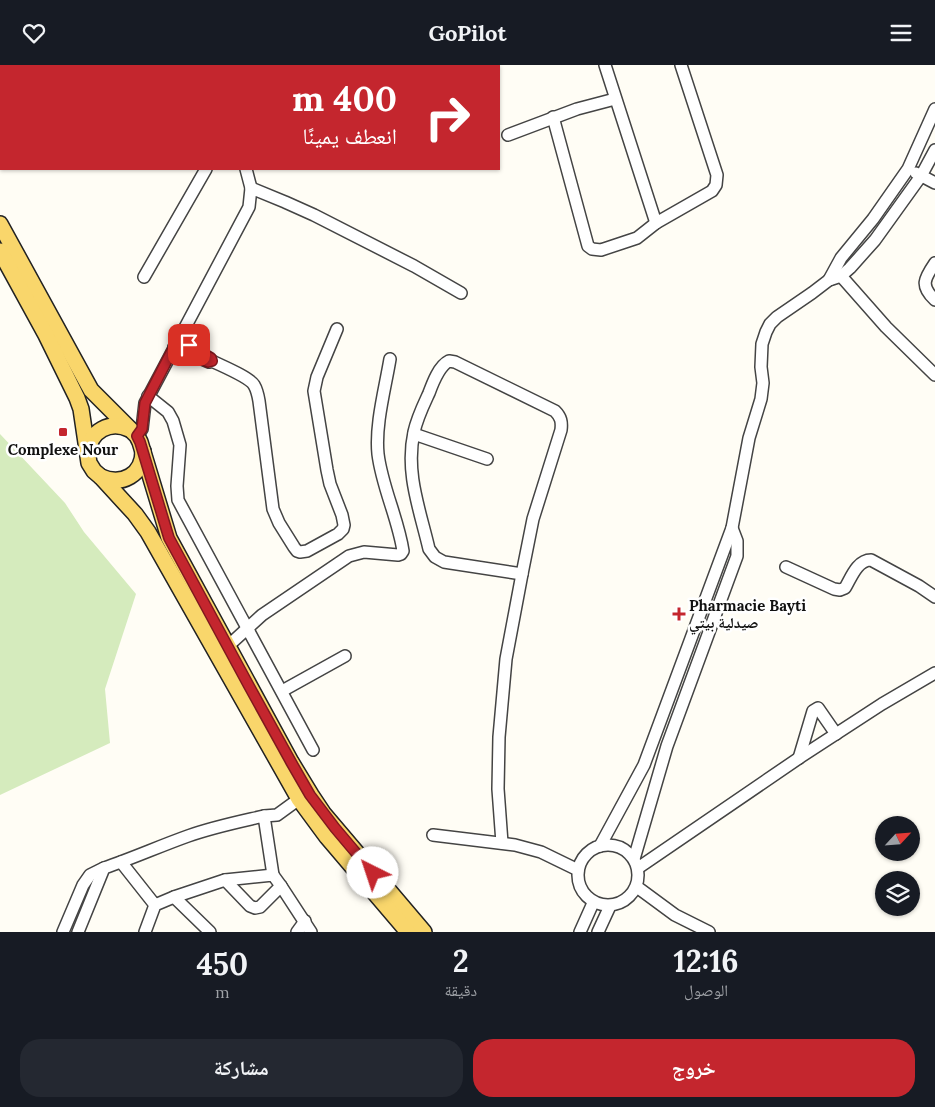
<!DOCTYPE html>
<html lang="ar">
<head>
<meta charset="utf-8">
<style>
  :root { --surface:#171b24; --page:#242831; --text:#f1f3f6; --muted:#9ea1a6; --accent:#c4262e }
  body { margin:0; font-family:Lora,"Noto Naskh Arabic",serif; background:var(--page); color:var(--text); direction:rtl; height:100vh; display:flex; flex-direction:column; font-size:19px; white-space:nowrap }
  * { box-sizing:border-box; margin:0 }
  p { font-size:16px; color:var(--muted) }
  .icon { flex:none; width:28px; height:28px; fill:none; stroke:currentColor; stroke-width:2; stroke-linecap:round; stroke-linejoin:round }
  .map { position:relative; height:867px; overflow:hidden; direction:ltr }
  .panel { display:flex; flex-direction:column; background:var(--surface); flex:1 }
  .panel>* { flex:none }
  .guide { position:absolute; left:0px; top:0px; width:500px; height:105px; box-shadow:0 1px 4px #0004; direction:rtl; background:#c4262e; color:#fff; overflow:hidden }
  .needle { width:32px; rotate:64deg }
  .controls { position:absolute; left:875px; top:751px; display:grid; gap:10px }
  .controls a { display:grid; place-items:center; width:45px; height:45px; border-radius:50%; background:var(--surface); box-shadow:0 1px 4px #0004; font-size:25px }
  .pin { position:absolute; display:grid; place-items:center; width:42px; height:42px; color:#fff; margin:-21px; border-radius:10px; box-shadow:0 2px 8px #0006 }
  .me { position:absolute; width:55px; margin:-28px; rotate:319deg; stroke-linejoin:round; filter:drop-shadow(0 0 4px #0008) }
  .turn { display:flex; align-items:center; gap:18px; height:105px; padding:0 20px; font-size:22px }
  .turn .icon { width:65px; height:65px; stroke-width:2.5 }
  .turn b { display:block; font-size:35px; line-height:42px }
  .eta { display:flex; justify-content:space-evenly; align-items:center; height:85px; text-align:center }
  .eta b { font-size:30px; font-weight:700; line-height:35px }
  .primary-button { display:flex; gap:10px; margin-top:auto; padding:10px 20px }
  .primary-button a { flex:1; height:58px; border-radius:20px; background:var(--accent); color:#fff; font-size:20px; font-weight:700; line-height:58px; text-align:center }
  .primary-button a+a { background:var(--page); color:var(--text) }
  header { display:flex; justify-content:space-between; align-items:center; height:65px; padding:0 20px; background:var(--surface); font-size:22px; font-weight:700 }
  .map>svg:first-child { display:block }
</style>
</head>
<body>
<header><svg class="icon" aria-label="menu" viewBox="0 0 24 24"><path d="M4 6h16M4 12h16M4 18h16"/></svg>GoPilot<svg class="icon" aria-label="heart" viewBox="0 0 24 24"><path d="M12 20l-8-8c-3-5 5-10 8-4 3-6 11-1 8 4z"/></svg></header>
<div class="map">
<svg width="935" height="867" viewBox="0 0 935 867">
  <rect width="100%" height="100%" fill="#fffdf5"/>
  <polygon fill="#d5ebbd" points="0,369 65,438 84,467 136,529 105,624 110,678 0,730"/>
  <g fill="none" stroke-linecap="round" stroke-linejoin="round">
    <g stroke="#444" stroke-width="14">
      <g id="minor">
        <polyline points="218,0 218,1 262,0"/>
        <polyline points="605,0 656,158"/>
        <polyline points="553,52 588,181 592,184 601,185 637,173 656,158 712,126 716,120 717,110 681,0"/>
        <polyline points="508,70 577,44 615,34"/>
        <polyline points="246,104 251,123"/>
        <polyline points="916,108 935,118"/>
        <path d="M935,198C924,214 920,221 935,235"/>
        <polyline points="841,211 886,262 935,310"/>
        <polyline points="144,212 206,104"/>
        <polyline points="829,215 841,193 873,154 908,104 935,44"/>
        <path d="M174,282L209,297L212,296C222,301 249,312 254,320C257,325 258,330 259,336L273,444L279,458L294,482L297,486L300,487L307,486L338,469L343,464L344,460L342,450L330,419L327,405L314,326L317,312L337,264"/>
        <path d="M449,296L455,297L555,346C561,352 562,357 561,365L533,454L522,509L444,497L435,492L429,484C420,445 405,408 414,367C417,353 423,341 429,328C433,317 439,301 449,296Z"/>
        <polyline points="148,331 168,347 173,356 180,380 177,421 178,435 313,685"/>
        <polyline points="414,369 487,394"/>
        <polyline points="137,371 142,364 145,338 249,142 251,123 285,137 314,150 414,201 461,228"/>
        <path d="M786,502L834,524L840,525L845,523C851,513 857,495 871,495L919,521L935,532"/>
        <path d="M228,581L262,550L349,491L364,487L398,490L401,489L403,486C398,453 382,422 378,389C375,360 385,324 390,294"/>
        <polyline points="282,626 345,591"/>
        <polyline points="799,693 813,646 818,643 836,669"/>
        <polyline points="264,751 277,750 299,734"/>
        <polyline points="433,770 515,780 541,787 578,805"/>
        <polyline points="502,778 498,724 499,672 506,594 522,509"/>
        <circle cx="608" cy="810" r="30"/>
        <polyline points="600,781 644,700 732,463 749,373 761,334 763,318 761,302 762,279 766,267 770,259 777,252 812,228 829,215 841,211 850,203 875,175 921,111 935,85"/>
        <polyline points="634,794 667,681 737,491 737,476 732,463"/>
        <polyline points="121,797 155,840"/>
        <polyline points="638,803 799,693 882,639 935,608"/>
        <polyline points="225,815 250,841 255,843 260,842 281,821 311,867"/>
        <polyline points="637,822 675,850 709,867"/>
        <polyline points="174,832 210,867"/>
        <polyline points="63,867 83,820 90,810 104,803"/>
        <path d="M78,867L104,803C133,793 160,781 188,771C213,762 238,757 264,751L273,810"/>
        <polyline points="145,867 155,840 174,832 225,815 273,810 281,821"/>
        <polyline points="297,867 305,856"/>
        <polyline points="580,867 593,838"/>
        <polyline points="598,867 610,841"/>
      </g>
    </g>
    <g stroke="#222" stroke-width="18">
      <g id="major">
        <polyline points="0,159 91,325 137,371 140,377 169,473 291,697 311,730 323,748 424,867"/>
        <polyline points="0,186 46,270 77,333 81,344 89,398 94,406 101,412 135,449 148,467 299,734 327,772 408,867"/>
        <path d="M88,387C90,366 110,355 129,364"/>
        <path d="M101,412C122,421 143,410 143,386"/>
      </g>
    </g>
    <use href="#minor" stroke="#fff" stroke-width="11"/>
    <use href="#major" stroke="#f9d66b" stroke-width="15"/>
  </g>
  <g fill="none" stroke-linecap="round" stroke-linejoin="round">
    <g stroke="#7f191e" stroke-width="12">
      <polyline id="route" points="189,280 211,293 212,296 208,297 174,282 145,338 142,364 137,371 140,377 169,473 249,621 291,697 310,730 335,763 373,808"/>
    </g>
    <use href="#route" stroke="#c4262e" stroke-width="9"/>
  </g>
  <g fill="#c4262e" stroke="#fff" stroke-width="2">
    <rect x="58" y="362" width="10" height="10" rx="2.5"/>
    <path d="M676.5 541.5h5v5h5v5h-5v5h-5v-5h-5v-5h5z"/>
  </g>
  <g text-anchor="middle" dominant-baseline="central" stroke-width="5" stroke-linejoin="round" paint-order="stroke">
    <g font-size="15" font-weight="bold" fill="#111" stroke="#fff">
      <text x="63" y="384">Complexe Nour</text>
      <text x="689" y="540" text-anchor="start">Pharmacie Bayti<tspan x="689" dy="17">صيدلية بيتي</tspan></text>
    </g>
  </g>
</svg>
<div class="controls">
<a><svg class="needle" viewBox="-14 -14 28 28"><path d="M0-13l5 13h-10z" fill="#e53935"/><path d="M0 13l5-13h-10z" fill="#9ea1a6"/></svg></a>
<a><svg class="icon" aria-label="layers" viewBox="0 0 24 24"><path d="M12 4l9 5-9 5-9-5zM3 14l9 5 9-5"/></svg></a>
</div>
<div class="pin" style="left:189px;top:280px;background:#d93025"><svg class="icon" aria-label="arrive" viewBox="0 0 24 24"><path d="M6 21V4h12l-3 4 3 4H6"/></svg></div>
<svg class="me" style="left:373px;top:808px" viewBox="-20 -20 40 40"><circle r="19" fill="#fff"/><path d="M0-13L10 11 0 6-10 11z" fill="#c4262e"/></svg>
<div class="guide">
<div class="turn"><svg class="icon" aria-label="right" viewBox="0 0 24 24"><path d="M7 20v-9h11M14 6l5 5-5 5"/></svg><div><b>400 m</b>انعطف يمينًا</div></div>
</div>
</div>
<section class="panel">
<div class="eta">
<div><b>12:16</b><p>الوصول</p></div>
<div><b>2</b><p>دقيقة</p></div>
<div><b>450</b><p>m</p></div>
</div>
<div class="primary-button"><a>خروج</a><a>مشاركة</a></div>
</section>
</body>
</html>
